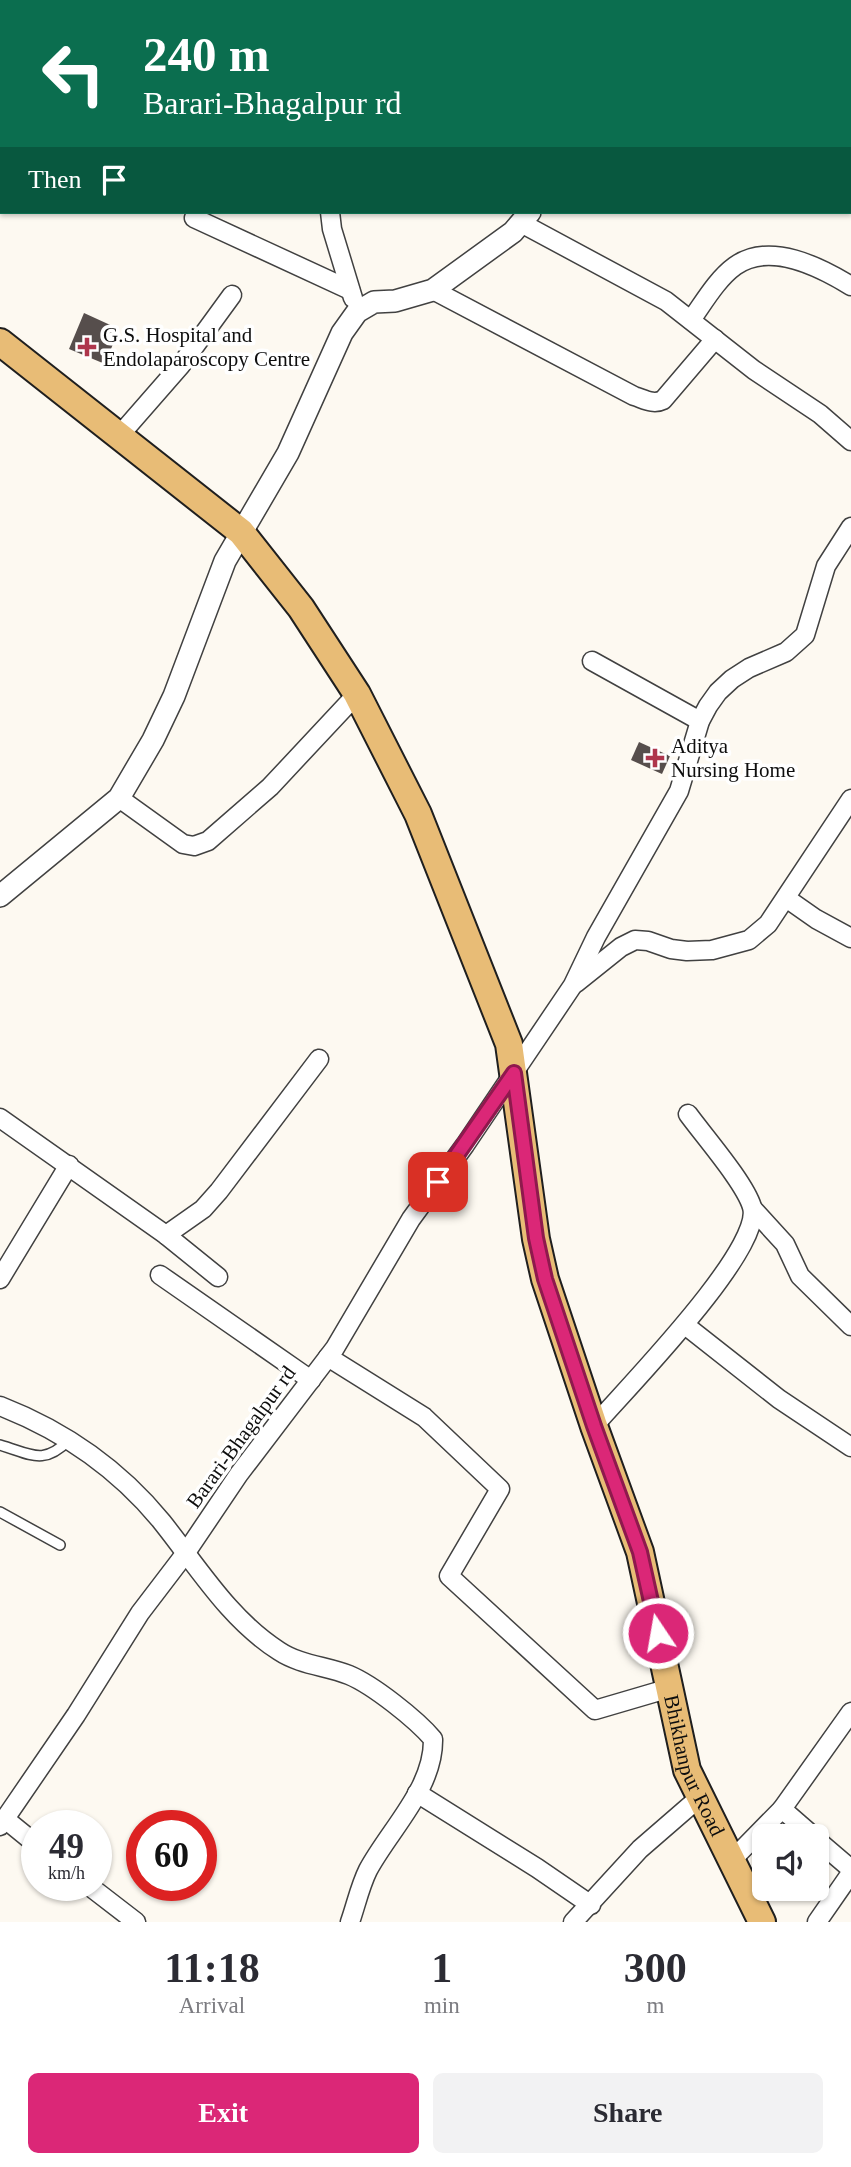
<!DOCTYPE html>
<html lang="en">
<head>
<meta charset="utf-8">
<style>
  :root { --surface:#fff; --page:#f2f2f3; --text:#2b2b33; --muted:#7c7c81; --accent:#db2777 }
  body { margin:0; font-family:Georgia,serif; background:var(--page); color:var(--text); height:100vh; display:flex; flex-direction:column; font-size:26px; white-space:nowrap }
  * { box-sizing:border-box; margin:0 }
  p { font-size:23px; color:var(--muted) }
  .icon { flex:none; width:38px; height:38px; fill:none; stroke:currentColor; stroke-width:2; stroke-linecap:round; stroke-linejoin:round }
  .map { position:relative; height:1922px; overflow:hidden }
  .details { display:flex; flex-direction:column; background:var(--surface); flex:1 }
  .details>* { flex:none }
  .guide { position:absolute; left:0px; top:0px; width:852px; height:214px; box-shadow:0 2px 5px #0004; background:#0b6e4f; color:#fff; overflow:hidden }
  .tools { position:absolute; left:752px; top:1824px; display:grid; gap:14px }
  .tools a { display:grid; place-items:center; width:77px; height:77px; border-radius:10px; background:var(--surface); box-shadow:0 2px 5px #0004; font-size:35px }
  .speed { position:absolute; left:21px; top:1810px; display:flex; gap:14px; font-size:35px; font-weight:700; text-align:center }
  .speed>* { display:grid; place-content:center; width:91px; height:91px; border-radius:50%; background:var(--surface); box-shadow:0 2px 5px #0004; line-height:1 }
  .speed small { font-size:18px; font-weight:400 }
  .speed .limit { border:10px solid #d22; background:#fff; color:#111 }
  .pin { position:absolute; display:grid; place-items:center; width:60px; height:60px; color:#fff; margin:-30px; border-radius:14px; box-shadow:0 4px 10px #0006 }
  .me { position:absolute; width:77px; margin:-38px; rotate:348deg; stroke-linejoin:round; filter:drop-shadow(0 0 5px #0008) }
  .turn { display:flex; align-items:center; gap:24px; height:147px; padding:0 28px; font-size:32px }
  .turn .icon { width:91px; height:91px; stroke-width:2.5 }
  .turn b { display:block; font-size:49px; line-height:60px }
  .then { display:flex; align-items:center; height:66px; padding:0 28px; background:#0003; gap:14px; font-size:26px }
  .eta { display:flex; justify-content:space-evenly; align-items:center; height:119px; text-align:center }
  .eta b { font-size:42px; font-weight:800; line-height:49px }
  .primary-button { display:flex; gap:14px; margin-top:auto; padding:14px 28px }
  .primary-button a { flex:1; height:80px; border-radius:10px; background:var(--accent); color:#fff; font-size:28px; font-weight:800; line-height:80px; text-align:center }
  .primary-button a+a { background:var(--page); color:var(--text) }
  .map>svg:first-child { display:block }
</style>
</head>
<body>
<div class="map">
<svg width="851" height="1922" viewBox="0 0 851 1922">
  <rect width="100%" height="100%" fill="#fdf9f1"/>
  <g fill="#564e4c">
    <polygon points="84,313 119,329 105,364 69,349"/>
    <polygon points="639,742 670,756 662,774 631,760"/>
  </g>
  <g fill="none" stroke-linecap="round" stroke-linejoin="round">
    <g stroke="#414141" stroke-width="12">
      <g id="service">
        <path d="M0,1445C31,1454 43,1466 69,1440"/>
        <polyline points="0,1512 60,1545"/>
      </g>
    </g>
    <g stroke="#414141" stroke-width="21">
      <g id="minor">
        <polyline points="336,2 336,0"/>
        <polyline points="502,2 503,0"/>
        <polyline points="330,212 332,229 353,298"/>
        <polyline points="194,218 350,290"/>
        <polyline points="521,223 666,301 754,370 820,414 851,441"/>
        <path d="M433,290L634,396C644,399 653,405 663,400L715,339"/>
        <path d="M691,320C704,302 717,279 735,266C770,241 820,267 851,286"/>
        <polyline points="119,436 181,365 232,295"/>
        <polyline points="592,661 700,721"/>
        <polyline points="119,798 183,844 194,846 208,841 270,787 357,694"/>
        <polyline points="786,898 816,919 851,938"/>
        <polyline points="576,983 621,947 635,940 648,941 671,949 687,951 712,950 749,940 768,924 851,799"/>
        <polyline points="0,1118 166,1235 218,1277"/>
        <polyline points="753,1209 785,1244 800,1276 851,1326"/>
        <polyline points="166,1235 203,1209 219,1191 319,1059"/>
        <polyline points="160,1275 311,1380"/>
        <polyline points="0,1279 69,1165"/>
        <polyline points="685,1325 779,1399 851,1447"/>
        <polyline points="328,1357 424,1417 500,1489 449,1576 595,1710 670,1688"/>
        <path d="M0,1406C64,1431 118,1468 162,1522C198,1567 229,1619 279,1651C300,1665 326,1666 349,1675C373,1685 416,1719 433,1739C434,1788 390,1829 368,1870C360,1886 356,1905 350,1922"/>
        <path d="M594,1426C624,1391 764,1249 752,1207C745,1183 704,1136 688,1114"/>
        <polyline points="417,1793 537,1868 591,1905"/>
        <polyline points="782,1809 851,1712"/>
        <polyline points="5,1819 37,1845"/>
        <polyline points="0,1826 76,1715 140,1613 185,1554 239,1474 335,1348 411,1219 465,1145 573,985 596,937 679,791 700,721 708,706 718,692 732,679 749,668 786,652 805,635 826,566 851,527"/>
        <polyline points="817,1840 851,1869"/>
        <polyline points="731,1861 782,1809 813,1836"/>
        <polyline points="88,1885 136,1922"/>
        <polyline points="573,1922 640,1849 700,1797"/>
        <polyline points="817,1922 851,1873"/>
      </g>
    </g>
    <g stroke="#414141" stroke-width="24">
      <g id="tertiary">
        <polyline points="693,2 695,0"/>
        <polyline points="0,896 119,798 153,740 174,696 225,561 288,453 342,333 357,312 374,302 395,301 433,290 513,232 530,212"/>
      </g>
    </g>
    <g stroke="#1f1f1f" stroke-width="30">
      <g id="primary">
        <path id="s1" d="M0,342L241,532L301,608L357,694L418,814L509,1044L536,1239L545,1279L594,1426L640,1552L687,1770L762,1922"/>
      </g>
    </g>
    <use href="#service" stroke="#fff" stroke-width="9"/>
    <use href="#minor" stroke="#fff" stroke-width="18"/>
    <use href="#tertiary" stroke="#fff" stroke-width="21"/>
    <use href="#primary" stroke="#e8bc76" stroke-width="26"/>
  </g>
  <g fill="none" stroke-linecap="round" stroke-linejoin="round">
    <g stroke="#8e194d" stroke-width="18">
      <polyline id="route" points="438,1182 514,1073 536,1238 545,1279 594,1426 640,1552 658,1633"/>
    </g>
    <use href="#route" stroke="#db2777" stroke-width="12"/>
  </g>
  <g fill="#ae364d" stroke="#fff" stroke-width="2.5">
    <path d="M83.5 336.5h7v7h7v7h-7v7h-7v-7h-7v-7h7z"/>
    <path d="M651.5 747.5h7v7h7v7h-7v7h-7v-7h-7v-7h7z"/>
  </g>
  <g text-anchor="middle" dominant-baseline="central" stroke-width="7" stroke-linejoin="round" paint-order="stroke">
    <g font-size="21" fill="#0e0e0e" stroke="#fff" text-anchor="start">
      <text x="103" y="335">G.S. Hospital and<tspan x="103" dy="24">Endolaparoscopy Centre</tspan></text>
      <text x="671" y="746">Aditya<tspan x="671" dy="24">Nursing Home</tspan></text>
    </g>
    <g font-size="21" fill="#0e0e0e" stroke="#fff">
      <text transform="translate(241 1437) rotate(-54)">Barari-Bhagalpur rd</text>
      <text stroke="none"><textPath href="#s1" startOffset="1636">Bhikhanpur Road</textPath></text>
    </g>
  </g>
</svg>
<div class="tools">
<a><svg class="icon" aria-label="sound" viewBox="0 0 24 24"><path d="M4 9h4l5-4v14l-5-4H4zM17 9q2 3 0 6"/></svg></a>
</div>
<div class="speed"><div>49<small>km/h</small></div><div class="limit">60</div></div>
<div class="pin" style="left:438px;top:1182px;background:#d93025"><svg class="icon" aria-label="arrive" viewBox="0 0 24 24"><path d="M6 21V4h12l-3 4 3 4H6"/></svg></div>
<svg class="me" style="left:658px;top:1633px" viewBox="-20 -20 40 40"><circle r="17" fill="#db2777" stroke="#fff" stroke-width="3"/><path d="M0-11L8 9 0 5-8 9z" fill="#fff"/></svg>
<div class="guide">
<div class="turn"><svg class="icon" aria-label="left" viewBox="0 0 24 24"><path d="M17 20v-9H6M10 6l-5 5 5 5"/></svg><div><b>240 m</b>Barari-Bhagalpur rd</div></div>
<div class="then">Then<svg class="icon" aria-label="arrive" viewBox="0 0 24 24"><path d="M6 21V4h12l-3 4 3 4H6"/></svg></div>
</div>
</div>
<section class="details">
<div class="eta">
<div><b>11:18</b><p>Arrival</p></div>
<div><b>1</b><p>min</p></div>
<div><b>300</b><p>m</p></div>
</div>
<div class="primary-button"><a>Exit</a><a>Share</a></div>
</section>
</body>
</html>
